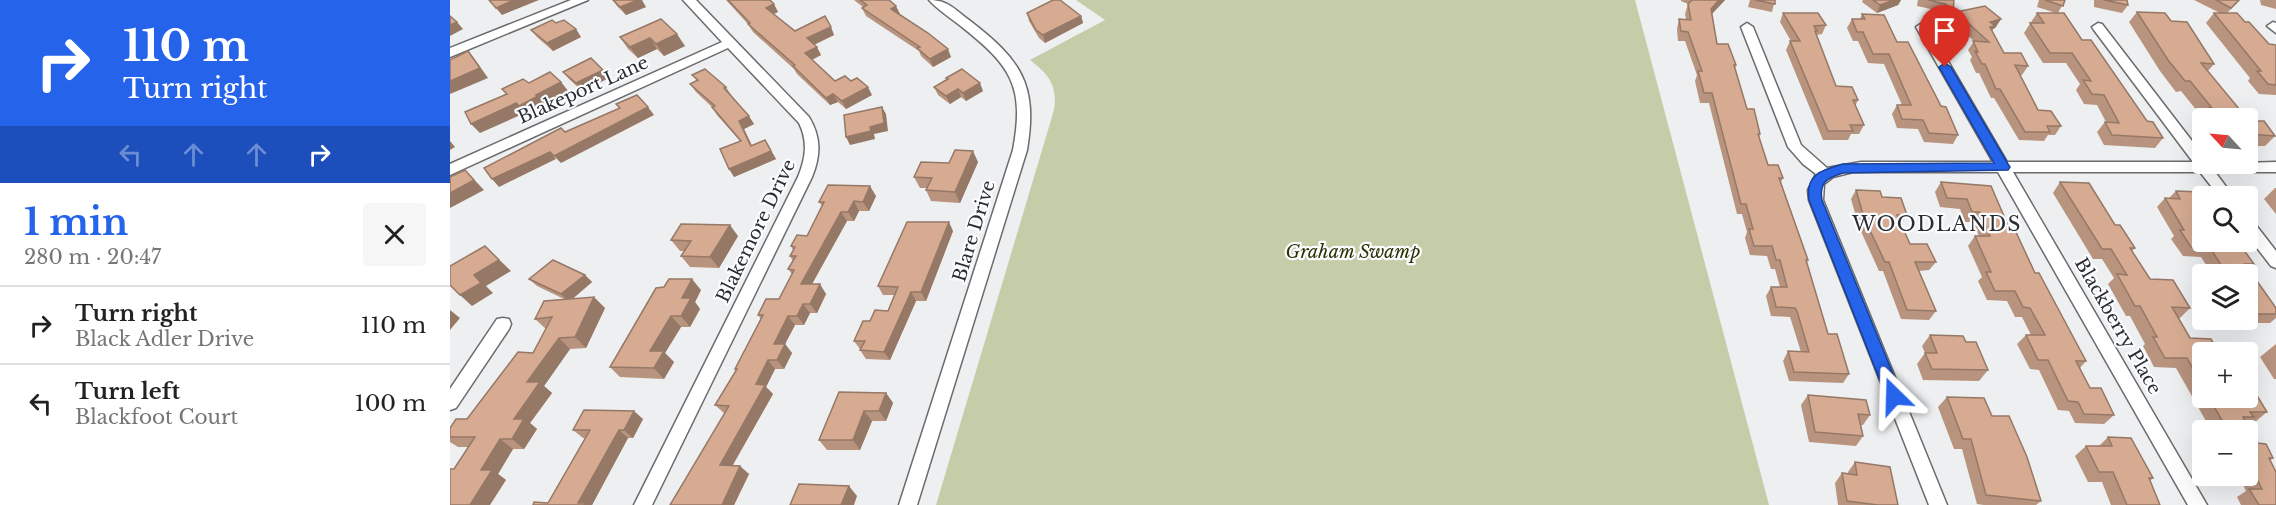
<!DOCTYPE html>
<html lang="en">
<head>
<meta charset="utf-8">
<style>
  :root { --surface:#fff; --page:#f6f6f6; --text:#222; --muted:#767676; --line:#e0e0e0; --accent:#2563eb }
  body { margin:0; font-family:"Libre Baskerville",serif; background:var(--page); color:var(--text); height:100vh; display:flex; flex-direction:column; font-size:22px; white-space:nowrap }
  * { box-sizing:border-box; margin:0 }
  p { font-size:20px; color:var(--muted) }
  .icon { flex:none; width:33px; height:33px; fill:none; stroke:currentColor; stroke-width:2; stroke-linecap:round; stroke-linejoin:round }
  .map { position:relative; flex:1; overflow:hidden }
  .drawer { display:flex; flex-direction:column; background:var(--surface); width:450px }
  .drawer>* { flex:none }
  .banner { background:#2563eb; color:#fff; overflow:hidden }
  .needle { width:39px; rotate:296deg }
  .buttons { position:absolute; left:1742px; top:108px; display:grid; gap:12px }
  .buttons a { display:grid; place-items:center; width:66px; height:66px; border-radius:6px; background:var(--surface); box-shadow:0 6px 24px #0002; font-size:30px }
  .pin { position:absolute; display:grid; place-items:center; width:51px; height:51px; color:#fff; margin:-62px -26px; border-radius:50% 50% 50% 0; rotate:-45deg; box-shadow:0 0 6px #0007 }
  .pin .icon { rotate:45deg }
  .me { position:absolute; width:66px; margin:-33px; rotate:338deg; stroke-linejoin:round; filter:drop-shadow(0 0 4px #0008) }
  .turn { display:flex; align-items:center; gap:21px; height:126px; padding:0 24px; font-size:27px }
  .turn .icon { width:78px; height:78px; stroke-width:2.5 }
  .turn b { display:block; font-size:42px; line-height:51px }
  .lanes { display:flex; align-items:center; height:57px; padding:0 24px; background:#0003; justify-content:center; gap:30px; direction:ltr }
  .lanes .off { opacity:.35 }
  .round { display:grid; place-items:center; flex:none; width:63px; height:63px; border-radius:6px; background:var(--page) }
  .head { display:flex; align-items:center; justify-content:space-between; height:102px; padding:0 24px }
  h1 { font-size:36px; font-weight:700; line-height:45px; color:var(--accent) }
  ul { padding:0; list-style:none }
  li { display:flex; align-items:center; gap:18px; height:78px; padding:0 24px; border-top:2px solid var(--line) }
  li div { flex:1 }
  li b { display:block; font-size:22px }
  li em { font-style:normal }
  main { display:flex; flex:1; min-height:0 }
  .map>svg:first-child { display:block }
</style>
</head>
<body>
<main>
<section class="drawer">
<div class="banner">
<div class="turn"><svg class="icon" aria-label="right" viewBox="0 0 24 24"><path d="M7 20v-9h11M14 6l5 5-5 5"/></svg><div><b>110 m</b>Turn right</div></div>
<div class="lanes"><svg class="icon off" aria-label="left" viewBox="0 0 24 24"><path d="M17 20v-9H6M10 6l-5 5 5 5"/></svg><svg class="icon off" aria-label="ahead" viewBox="0 0 24 24"><path d="M12 20V5M6 11l6-6 6 6"/></svg><svg class="icon off" aria-label="ahead" viewBox="0 0 24 24"><path d="M12 20V5M6 11l6-6 6 6"/></svg><svg class="icon" aria-label="right" viewBox="0 0 24 24"><path d="M7 20v-9h11M14 6l5 5-5 5"/></svg></div>
</div>
<div class="head"><div><h1>1 min</h1><p>280 m · 20:47</p></div><a class="round"><svg class="icon" aria-label="close" viewBox="0 0 24 24"><path d="M6 6l12 12M18 6L6 18"/></svg></a></div>
<ul>
<li><svg class="icon" aria-label="right" viewBox="0 0 24 24"><path d="M7 20v-9h11M14 6l5 5-5 5"/></svg><div><b>Turn right</b><p>Black Adler Drive</p></div><em>110 m</em></li>
<li><svg class="icon" aria-label="left" viewBox="0 0 24 24"><path d="M17 20v-9H6M10 6l-5 5 5 5"/></svg><div><b>Turn left</b><p>Blackfoot Court</p></div><em>100 m</em></li>
</ul>
</section>
<div class="map">
<svg width="1826" height="505" viewBox="0 0 1826 505">
  <rect width="100%" height="100%" fill="#edeff1"/>
  <path fill="#c5cca8" d="M626,0H1185L1319,505H486L604,110C608,85 598,74 580,60L655,20Z"/>
  <g fill="none" stroke-linecap="round" stroke-linejoin="round">
    <g stroke="#6a6b6d" stroke-width="3">
      <g id="street">
        <polygon points="121,0 138,0 0,57 0,48"/>
        <path d="M233,0H246L359,117C371,137 371,155 362,177L202,505H184L348,177C356,158 358,141 349,123L278,48L0,175V164L272,42Z"/>
        <path d="M479,0C498,0 504,9 519,20C571,60 588,84 577,150L467,505H449L563,150C575,86 561,66 512,27C501,18 488,10 479,0Z"/>
        <polygon points="1823,22 1826,23 1826,33 1817,26"/>
        <polygon points="1297,23 1303,27 1351,145 1377,168 1411,162 1543,162 1466,27 1472,23 1478,27 1557,162 1743,162 1644,30 1642,27 1648,23 1652,24 1752,154 1752,164 1826,162 1826,172 1765,172 1783,196 1769,196 1750,172 1563,172 1757,505 1738,505 1548,172 1403,172 1383,177 1374,184 1373,200 1497,505 1479,505 1359,200 1358,190 1366,174 1353,164 1338,147 1291,27"/>
        <polygon points="1797,219 1802,220 1826,251 1826,268 1821,266 1797,235"/>
        <polygon points="53,318 59,319 61,324 59,329 6,408 0,410 0,389 47,319"/>
      </g>
    </g>
    <use href="#street" fill="#fff" fill-rule="evenodd"/>
  </g>
  <g fill="#b8937e">
    <polygon points="163,0 196,7 176,15 167,6"/>
    <polygon points="276,0 320,0 328,12 324,14 345,31 375,16 384,35 364,45 371,55 362,60 385,81 401,81 422,95 396,109 388,102 380,105 347,74 344,69 303,32 298,24"/>
    <polygon points="404,0 439,0 450,14 449,14 501,57 483,67 471,56 469,51 416,16 412,8 413,7"/>
    <polygon points="1231,0 1275,0 1262,14 1267,44 1286,65 1285,68 1297,109 1310,134 1309,138 1318,165 1333,178 1331,182 1358,260 1357,262 1378,334 1399,374 1393,383 1339,381 1333,361 1338,351 1351,352 1341,320 1340,317 1321,316 1316,296 1321,287 1330,287 1325,269 1321,269 1317,256 1300,255 1295,238 1297,232 1292,214 1287,214 1259,103 1250,103 1245,81 1247,75 1235,41 1228,41 1227,29 1229,19 1236,19 1235,14 1238,4 1231,1"/>
    <polygon points="1300,0 1325,0 1322,12 1298,7"/>
    <polygon points="1413,0 1451,0 1448,5 1427,13 1412,2"/>
    <polygon points="1468,0 1504,0 1503,11 1499,19 1490,11 1467,6"/>
    <polygon points="1589,0 1615,0 1608,13 1632,40 1697,121 1713,138 1705,148 1654,145 1647,132 1655,122 1656,122 1647,105 1634,104 1626,90 1630,84 1616,63 1593,63 1574,33 1587,13 1606,13 1587,7"/>
    <polygon points="1644,0 1677,0 1678,5 1672,13 1644,7"/>
    <polygon points="1744,0 1790,0 1777,13 1795,22 1819,44 1826,45 1826,95 1809,94 1798,81 1800,78 1756,23 1764,13 1770,13"/>
    <polygon points="1810,0 1826,0 1826,9 1811,5"/>
    <polygon points="1506,12 1551,19 1545,28 1543,29 1542,31 1554,53 1578,66 1572,75 1570,75 1588,110 1611,126 1605,135 1598,135 1594,141 1569,140 1544,98 1541,98 1529,73 1526,73 1520,60 1522,57 1518,50 1524,41 1501,21"/>
    <polygon points="1687,12 1721,21 1764,64 1758,71 1790,110 1825,136 1815,146 1797,146 1797,118 1752,118 1752,122 1750,119 1752,117 1731,91 1726,92 1710,71 1679,22"/>
    <polygon points="577,13 631,16 633,23 595,43 589,38 579,21"/>
    <polygon points="1333,13 1376,25 1372,34 1366,35 1386,86 1408,100 1405,106 1414,125 1409,134 1401,134 1398,140 1373,140 1336,50 1340,41 1341,41 1330,22"/>
    <polygon points="1412,14 1447,42 1491,106 1508,135 1503,144 1474,142 1468,129 1447,128 1442,114 1447,105 1452,105 1434,64 1418,63 1408,41 1403,41 1397,28 1402,19 1410,19"/>
    <polygon points="211,19 235,46 214,56 207,49 188,58 178,49 170,37"/>
    <polygon points="106,23 131,37 103,51 87,37 81,30"/>
    <polygon points="153,70 159,78 132,91 119,79 113,72"/>
    <polygon points="242,75 276,87 281,95 304,124 294,129 302,146 315,140 326,159 284,177 290,141 267,115 262,107 246,92 240,84 247,81"/>
    <polygon points="496,78 533,91 516,101 511,97 500,104 488,95 484,87 497,80"/>
    <polygon points="528,162 510,203 481,201 476,190 477,188 470,188 464,177 499,163"/>
    <polygon points="1491,182 1541,186 1560,230 1636,361 1630,368 1640,388 1664,415 1654,424 1625,423 1619,411 1608,410 1589,370 1580,369 1567,344 1576,335 1581,335 1572,317 1565,317 1557,301 1537,300 1528,281 1532,277 1518,246 1525,236 1529,236 1523,222 1515,222 1510,209 1490,207 1485,192"/>
    <polygon points="1610,182 1665,225 1685,248 1682,251 1700,279 1740,308 1730,318 1728,318 1740,338 1752,352 1752,398 1797,398 1817,412 1805,422 1798,421 1796,423 1807,443 1823,458 1820,461 1826,505 1791,505 1787,497 1796,491 1789,476 1797,476 1797,430 1761,430 1726,368 1704,367 1693,346 1695,344 1680,316 1676,316 1658,284 1664,278 1652,259 1643,259 1603,193"/>
    <polygon points="1825,188 1826,188 1826,214 1814,199"/>
    <polygon points="1406,190 1432,197 1457,215 1451,224 1460,244 1486,262 1479,270 1469,271 1486,311 1479,320 1451,319 1433,271 1429,271 1409,227 1401,199"/>
    <polygon points="1726,191 1752,192 1752,242 1804,264 1798,269 1826,308 1826,318 1820,323 1777,323 1775,320 1797,320 1797,274 1762,274 1751,257 1733,256 1721,239 1724,236 1707,207 1715,198 1719,198"/>
    <polygon points="426,196 419,211 409,211 404,221 397,221 362,284 376,294 367,313 360,313 354,325 345,325 335,344 342,353 334,369 325,369 316,387 323,394 283,465 299,474 284,505 220,505 275,414 265,405 287,370 285,369 311,319 308,315 329,299 342,274 338,269 343,261 340,256 343,250 341,246 357,236 372,206 369,202"/>
    <polygon points="503,231 476,301 466,301 440,360 416,359 410,350 411,349 410,349 404,341 420,321 438,311 444,295 433,295 428,286"/>
    <polygon points="288,236 269,268 240,267 231,256 234,251 230,251 221,240"/>
    <polygon points="135,275 142,282 122,299 155,308 136,348 120,349 94,386 102,393 80,423 87,429 74,449 63,449 48,474 56,480 4,469 18,447 8,447 0,442 0,428 17,419 83,353 96,329 85,319 114,299 87,286 79,279"/>
    <polygon points="251,290 245,302 250,309 240,327 231,327 215,353 224,362 214,379 170,377 160,367"/>
    <polygon points="1480,335 1538,370 1529,381 1473,380 1467,364 1475,353 1472,346"/>
    <polygon points="1826,344 1826,379 1824,379 1810,357"/>
    <polygon points="436,393 443,403 436,421 422,421 410,450 377,450 369,440"/>
    <polygon points="1358,395 1420,415 1413,425 1411,425 1413,436 1406,446 1359,442 1351,405"/>
    <polygon points="1497,397 1542,416 1591,501 1586,505 1534,505 1527,504 1512,449 1504,449 1488,407"/>
    <polygon points="193,419 183,438 178,438 142,505 83,505 98,503 135,438 133,438 123,430"/>
    <polygon points="1658,437 1703,478 1700,481 1710,505 1661,505 1652,482 1638,482 1625,456 1636,446 1649,446"/>
    <polygon points="1405,462 1448,505 1388,505 1385,483 1392,473 1398,474 1398,472"/>
  </g>
  <g fill="#967866">
    <polygon points="64,0 89,0 52,15 46,8"/>
    <polygon points="188,0 192,0 196,7 176,15 170,7"/>
    <polygon points="1269,0 1275,0 1258,18 1261,9"/>
    <polygon points="1444,0 1451,0 1448,5 1427,13 1430,5"/>
    <polygon points="324,4 328,12 321,15 316,8"/>
    <polygon points="446,6 450,14 444,17 441,9"/>
    <polygon points="631,16 633,23 595,43 593,35"/>
    <polygon points="1551,19 1545,28 1543,29 1539,35 1540,22"/>
    <polygon points="7,22 13,29 0,36 0,25"/>
    <polygon points="381,27 384,35 361,46 357,38"/>
    <polygon points="126,29 131,37 103,51 97,43"/>
    <polygon points="227,34 235,46 214,56 206,44"/>
    <polygon points="200,38 207,49 188,58 180,47"/>
    <polygon points="367,47 371,55 359,61 355,53"/>
    <polygon points="498,49 501,57 483,67 480,59"/>
    <polygon points="18,51 26,61 38,78 0,94 0,81"/>
    <polygon points="153,70 159,78 132,91 126,83"/>
    <polygon points="111,82 119,92 95,104 96,106 77,115 69,106 86,95"/>
    <polygon points="530,83 533,91 516,101 513,93"/>
    <polygon points="418,87 422,95 396,109 392,101"/>
    <polygon points="508,89 511,97 500,104 496,96"/>
    <polygon points="383,94 388,102 380,105 376,98"/>
    <polygon points="66,103 75,113 30,133 21,124"/>
    <polygon points="198,107 204,115 111,163 104,156"/>
    <polygon points="432,107 436,114 438,131 424,134 425,139 400,145 396,137"/>
    <polygon points="299,116 304,124 294,129 306,154 289,121"/>
    <polygon points="315,140 326,159 284,177 279,169"/>
    <polygon points="0,141 5,147 0,150"/>
    <polygon points="523,151 528,162 510,203 505,192"/>
    <polygon points="100,152 106,159 49,187 42,179"/>
    <polygon points="15,170 34,190 0,208 0,193"/>
    <polygon points="420,186 426,196 419,211 413,202"/>
    <polygon points="404,201 409,211 404,221 398,212"/>
    <polygon points="391,212 397,221 357,293 351,284"/>
    <polygon points="499,222 503,231 476,301 471,292"/>
    <polygon points="280,225 288,236 269,268 260,257"/>
    <polygon points="35,246 61,271 36,286 43,293 22,306 10,295 24,275"/>
    <polygon points="135,275 142,282 119,302 111,294"/>
    <polygon points="242,279 251,290 245,302 250,309 240,327 231,316 232,298"/>
    <polygon points="370,284 376,294 367,313 360,304"/>
    <polygon points="461,292 466,301 440,360 434,352"/>
    <polygon points="144,297 155,308 136,348 125,337"/>
    <polygon points="353,304 360,313 354,325 347,316"/>
    <polygon points="0,310 10,318 0,330"/>
    <polygon points="221,316 231,327 215,353 224,362 214,379 204,368 200,351"/>
    <polygon points="338,316 345,325 335,344 342,353 334,369 327,360 324,344"/>
    <polygon points="109,338 120,349 94,386 102,393 80,423 87,429 74,449 62,439 64,419 77,382"/>
    <polygon points="318,360 325,369 316,387 323,394 278,473 270,465 306,384"/>
    <polygon points="436,393 443,403 436,421 429,411"/>
    <polygon points="184,411 193,419 183,438 174,430"/>
    <polygon points="414,411 422,421 410,450 403,440"/>
    <polygon points="169,430 178,438 142,505 131,505 128,503"/>
    <polygon points="50,439 63,449 48,474 56,480 40,505 20,505 31,470"/>
    <polygon points="290,466 299,474 284,505 272,505"/>
    <polygon points="399,486 407,496 404,505 391,505"/>
  </g>
  <g fill="#d6ab92" stroke="#967866" stroke-width="1.5">
    <polygon points="39,0 64,0 46,8"/>
    <polygon points="163,0 188,0 170,7"/>
    <polygon points="278,0 320,0 324,4 316,8 345,31 375,16 381,27 357,38 367,47 355,53 385,81 395,76 401,81 407,78 418,87 392,101 383,94 376,98 343,66 345,65 298,24 300,23"/>
    <polygon points="410,0 439,0 446,6 441,9 478,33 498,49 480,59 467,48 470,47 412,8 417,5"/>
    <polygon points="603,0 610,0 631,16 593,35 586,30 577,13"/>
    <polygon points="1242,0 1269,0 1261,9 1267,44 1278,44 1286,65 1284,65 1297,109 1304,109 1310,134 1308,134 1318,165 1328,165 1333,178 1329,178 1358,260 1356,260 1378,334 1387,334 1399,374 1344,372 1338,351 1359,352 1347,311 1345,308 1326,307 1321,287 1337,287 1330,260 1326,260 1322,246 1304,246 1299,229 1303,229 1296,204 1291,204 1262,93 1254,93 1248,71 1252,71 1238,32 1231,31 1229,19 1241,20 1238,4"/>
    <polygon points="1305,0 1325,0 1325,4"/>
    <polygon points="1423,0 1444,0 1430,5"/>
    <polygon points="1478,0 1504,0 1503,11 1495,4"/>
    <polygon points="1595,0 1615,0 1613,6"/>
    <polygon points="1654,0 1677,0 1678,5"/>
    <polygon points="1766,0 1789,0 1781,8"/>
    <polygon points="1535,6 1551,19 1540,22 1545,26 1540,27 1554,53 1571,53 1578,66 1565,65 1588,110 1601,111 1611,126 1597,126 1600,132 1575,132 1550,89 1546,89 1535,64 1532,64 1525,51 1528,52 1523,41 1539,42 1506,12"/>
    <polygon points="1687,12 1715,13 1721,21 1737,22 1764,64 1751,63 1790,110 1798,110 1806,121 1814,121 1825,136 1797,134 1797,118 1767,118 1759,108 1762,108 1740,81 1735,81 1718,60"/>
    <polygon points="1333,13 1368,13 1376,25 1364,26 1367,31 1365,31 1386,86 1402,87 1408,100 1403,100 1414,125 1400,125 1403,131 1378,131 1340,41 1350,41"/>
    <polygon points="1587,13 1614,13 1632,40 1641,40 1697,121 1703,122 1713,138 1662,135 1655,122 1669,123 1654,95 1642,94 1633,80 1641,81 1622,53 1600,53 1580,23 1594,23"/>
    <polygon points="1764,13 1787,13 1795,22 1799,22 1819,44 1826,45 1826,85 1818,84 1807,71 1811,71"/>
    <polygon points="1412,14 1434,15 1447,42 1458,42 1491,106 1496,107 1508,135 1479,133 1473,120 1452,119 1447,105 1461,105 1439,54 1423,54 1413,32 1407,32 1402,19 1415,19"/>
    <polygon points="0,16 7,22 0,25"/>
    <polygon points="211,19 227,34 206,44 200,38 180,47 170,37"/>
    <polygon points="102,20 106,23 114,20 126,29 97,43 81,30"/>
    <polygon points="18,51 30,68 0,81 0,60"/>
    <polygon points="141,58 153,70 126,83 113,72"/>
    <polygon points="255,69 276,87 274,88 299,116 289,121 301,146 315,140 321,151 279,169 270,149 291,141 262,107 265,106 240,84 248,80 242,75"/>
    <polygon points="512,69 530,83 513,93 508,89 496,96 484,87 498,79 496,78"/>
    <polygon points="100,72 111,82 86,95 88,96 69,106 66,103 21,124 15,112 57,94 52,89 73,79 79,83"/>
    <polygon points="187,95 198,107 104,156 100,152 42,179 34,168 111,128 115,132 170,108 166,104"/>
    <polygon points="432,107 434,123 420,127 421,131 396,137 394,115"/>
    <polygon points="505,150 523,151 505,192 476,190 482,178 464,177 471,162 499,163"/>
    <polygon points="15,170 24,180 0,193 0,177"/>
    <polygon points="1491,182 1541,186 1560,230 1565,230 1585,273 1589,273 1636,361 1626,361 1640,388 1651,388 1664,415 1634,414 1628,402 1618,401 1598,360 1588,360 1576,335 1595,335 1580,308 1573,307 1565,291 1545,291 1536,272 1541,272 1525,236 1540,236 1530,212 1522,212 1517,199 1497,198"/>
    <polygon points="1610,182 1639,183 1665,225 1670,225 1685,248 1680,248 1700,279 1723,280 1740,308 1722,307 1740,338 1761,339 1769,352 1752,352 1752,385 1737,358 1715,358 1703,337 1707,337 1690,306 1685,306 1667,274 1677,275 1661,249 1652,249"/>
    <polygon points="378,185 420,186 413,202 404,201 398,212 391,212 351,284 370,284 360,304 353,304 347,316 338,316 324,344 335,344 327,360 318,360 306,384 315,385 270,465 290,466 272,505 220,505 279,406 265,405 287,369 285,369 313,315 308,315 316,299 329,299 344,270 338,269 346,256 340,256 345,247 341,246 347,235 357,236 374,202 369,202"/>
    <polygon points="1406,190 1430,191 1432,197 1451,198 1457,215 1447,215 1460,244 1477,244 1486,262 1465,262 1486,311 1457,310 1439,262 1435,262 1414,218"/>
    <polygon points="1726,191 1752,192 1755,196 1752,196 1752,242 1788,242 1804,264 1795,264 1826,308 1826,314 1797,314 1797,274 1777,274 1760,248 1741,247 1730,230 1734,230 1715,198 1730,199"/>
    <polygon points="457,222 499,222 471,292 461,292 434,352 410,350 415,341 404,341 413,321 420,321 425,310 438,311 448,287 428,286"/>
    <polygon points="231,224 280,225 260,257 231,256 241,241 221,240"/>
    <polygon points="35,246 49,260 24,275 31,283 10,295 0,285 0,266"/>
    <polygon points="103,260 135,275 111,294 79,279"/>
    <polygon points="219,279 242,279 232,298 241,298 231,316 221,316 200,351 214,351 204,368 160,367 206,288 214,287"/>
    <polygon points="144,297 125,337 109,338 77,382 90,382 64,419 74,419 62,439 50,439 31,470 42,470 20,505 0,505 0,469 4,469 25,437 0,437 0,428 6,419 17,419 68,352 83,353 102,317 85,319 94,301"/>
    <polygon points="1480,335 1513,336 1516,342 1526,342 1538,370 1482,369 1475,353 1487,353"/>
    <polygon points="1797,389 1803,389 1817,412 1800,412 1804,417 1793,417 1807,443 1816,444 1823,458 1819,458 1826,472 1826,505 1809,505 1799,489 1812,489 1797,460 1797,430 1769,430 1767,426 1776,427 1759,398 1797,398"/>
    <polygon points="389,392 436,393 429,411 414,411 403,440 369,440"/>
    <polygon points="1358,395 1416,400 1420,415 1408,414 1413,436 1365,432"/>
    <polygon points="1497,397 1534,398 1542,416 1559,416 1577,457 1591,501 1536,495 1521,439 1513,439"/>
    <polygon points="134,410 184,411 174,430 169,430 128,503 135,503 134,505 83,505 84,502 98,503 140,430 123,430"/>
    <polygon points="1658,437 1681,438 1703,478 1699,478 1710,505 1677,505 1663,472 1649,472 1636,446 1662,446"/>
    <polygon points="1405,462 1440,467 1448,505 1428,505 1397,501 1392,473 1407,475"/>
    <polygon points="349,484 399,486 391,505 340,505"/>
  </g>
  <path fill="#2563eb" stroke="#184099" stroke-width="1.5" d="M1495,63L1501,67L1558,164L1560,167L1558,170L1393,173C1377,178 1369,182 1372,200L1452,396L1449,401L1444,403L1439,401L1436,396L1359,200C1355,174 1372,170 1393,164L1544,163L1489,67Z"/>
  <g text-anchor="middle" dominant-baseline="central" stroke-width="4.5" stroke-linejoin="round" paint-order="stroke">
    <g font-size="18" fill="#2b2c2d" stroke="#fafcff">
      <text transform="translate(133 90) rotate(-24)">Blakeport Lane</text>
      <text transform="translate(306 231) rotate(-64)">Blakemore Drive</text>
      <text transform="translate(524 231) rotate(-73)">Blare Drive</text>
      <text transform="translate(1668 326) rotate(60)">Blackberry Place</text>
    </g>
    <g font-size="18" font-style="italic" fill="#2d3200" stroke="#fafcff">
      <text x="903" y="252">Graham Swamp</text>
    </g>
    <g font-size="20" letter-spacing="1.5" fill="#2b2c2d" stroke="#fafcff">
      <text x="1487" y="224">WOODLANDS</text>
    </g>
  </g>
</svg>
<div class="buttons">
<a><svg class="needle" viewBox="-14 -14 28 28"><path d="M0-13l5 13h-10z" fill="#e53935"/><path d="M0 13l5-13h-10z" fill="#767676"/></svg></a>
<a><svg class="icon" aria-label="search" viewBox="0 0 24 24"><circle cx="10" cy="10" r="6"/><path d="M15 15l6 6"/></svg></a>
<a><svg class="icon" aria-label="layers" viewBox="0 0 24 24"><path d="M12 4l9 5-9 5-9-5zM3 14l9 5 9-5"/></svg></a>
<a>+</a>
<a>−</a>
</div>
<div class="pin" style="left:1495px;top:67px;background:#d93025"><svg class="icon" aria-label="arrive" viewBox="0 0 24 24"><path d="M6 21V4h12l-3 4 3 4H6"/></svg></div>
<svg class="me" style="left:1444px;top:396px" viewBox="-20 -20 40 40"><path d="M0-17L14 15 0 8-14 15z" fill="#2563eb" stroke="#fff" stroke-width="4"/></svg>
</div>
</main>
</body>
</html>
